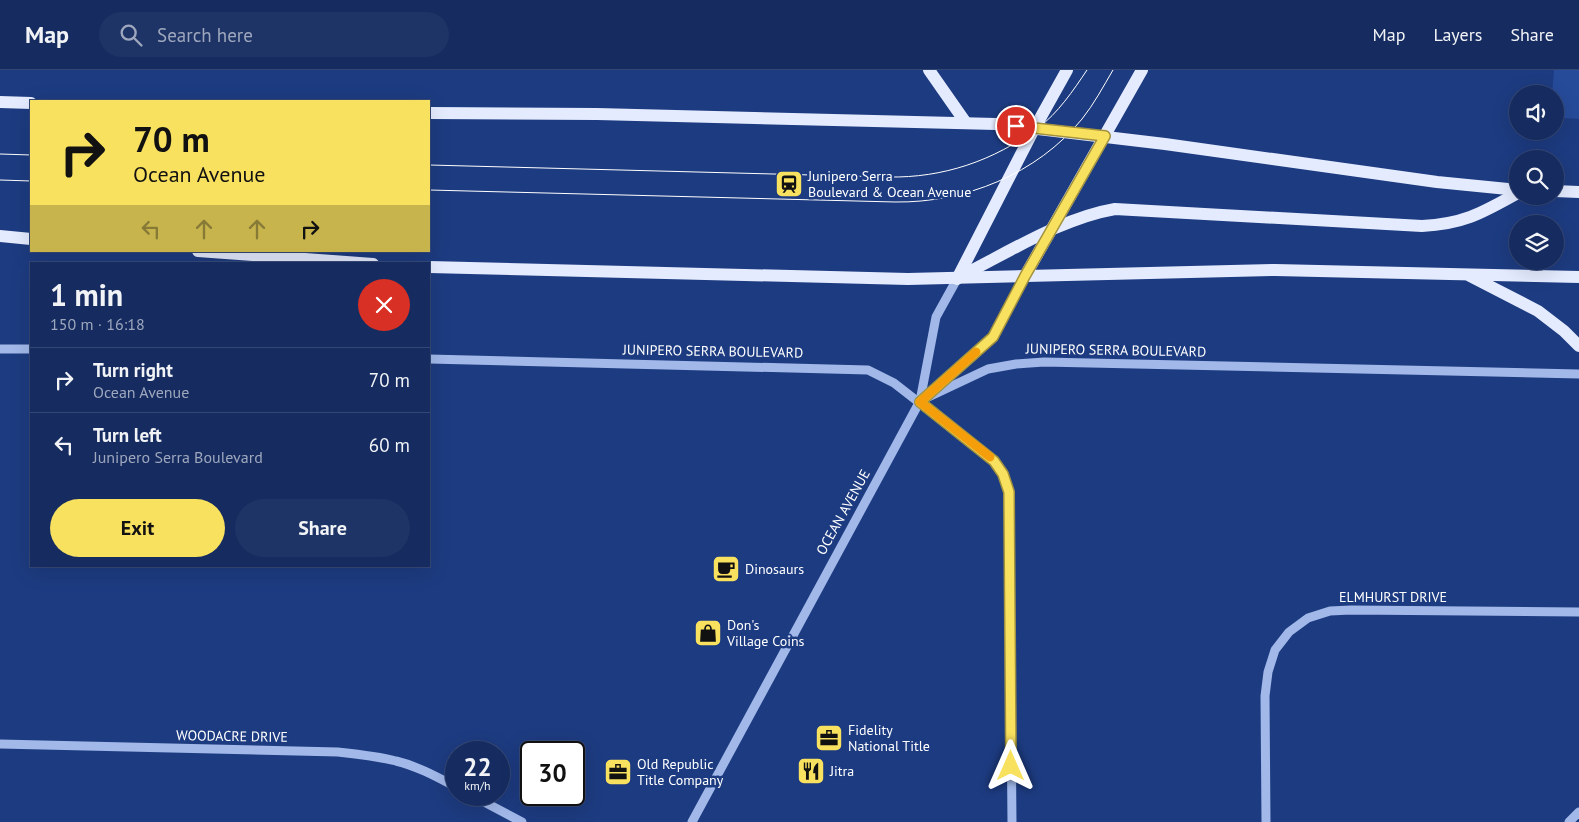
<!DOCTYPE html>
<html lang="en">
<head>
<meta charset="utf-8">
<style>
  :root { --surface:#162c60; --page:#1f3466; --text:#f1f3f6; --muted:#9ea7bd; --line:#354875; --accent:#f9e160 }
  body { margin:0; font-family:"PT Sans",sans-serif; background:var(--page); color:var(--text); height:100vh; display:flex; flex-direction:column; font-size:19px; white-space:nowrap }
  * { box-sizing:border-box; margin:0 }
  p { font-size:16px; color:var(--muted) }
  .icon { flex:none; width:28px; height:28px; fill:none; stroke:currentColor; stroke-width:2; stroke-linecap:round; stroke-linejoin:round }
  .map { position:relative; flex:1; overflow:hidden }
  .sheet { position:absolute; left:30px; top:192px; width:400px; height:305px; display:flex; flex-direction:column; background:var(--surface); border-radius:0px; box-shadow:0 5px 20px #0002,0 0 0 1px var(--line) }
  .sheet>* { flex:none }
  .banner { position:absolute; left:30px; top:30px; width:400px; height:152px; border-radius:0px; box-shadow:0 5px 20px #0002,0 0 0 1px var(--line); background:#f9e160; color:#111; overflow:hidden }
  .controls { position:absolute; left:1509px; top:15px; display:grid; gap:10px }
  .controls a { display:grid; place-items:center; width:55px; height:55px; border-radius:50%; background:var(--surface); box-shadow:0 5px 20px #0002,0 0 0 1px var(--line); font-size:25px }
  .speed { position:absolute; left:445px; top:671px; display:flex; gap:10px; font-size:25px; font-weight:700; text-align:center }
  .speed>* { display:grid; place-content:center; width:65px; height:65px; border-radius:50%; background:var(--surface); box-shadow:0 5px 20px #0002,0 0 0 1px var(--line); line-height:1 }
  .speed small { font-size:12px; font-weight:400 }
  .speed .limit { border:2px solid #111; border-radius:8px; background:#fff; color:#111 }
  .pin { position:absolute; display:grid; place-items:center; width:42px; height:42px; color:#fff; margin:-21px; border:2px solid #fff; border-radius:50%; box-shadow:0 1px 5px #0007 }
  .me { position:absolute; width:55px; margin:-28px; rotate:0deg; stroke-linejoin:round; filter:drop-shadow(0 0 4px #0008) }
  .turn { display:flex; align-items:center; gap:18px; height:105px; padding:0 20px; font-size:22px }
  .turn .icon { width:65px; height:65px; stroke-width:2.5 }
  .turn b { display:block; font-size:35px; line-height:42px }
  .lanes { display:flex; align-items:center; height:48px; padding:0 20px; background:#0003; justify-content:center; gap:25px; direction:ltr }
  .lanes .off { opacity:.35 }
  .round { display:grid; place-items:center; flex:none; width:52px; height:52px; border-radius:26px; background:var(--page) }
  .headline { display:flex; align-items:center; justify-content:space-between; height:85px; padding:0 20px }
  h1 { font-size:30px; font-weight:800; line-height:38px }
  .button { display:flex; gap:10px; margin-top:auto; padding:10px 20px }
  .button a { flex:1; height:58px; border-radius:30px; background:var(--accent); color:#111; font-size:20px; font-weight:800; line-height:58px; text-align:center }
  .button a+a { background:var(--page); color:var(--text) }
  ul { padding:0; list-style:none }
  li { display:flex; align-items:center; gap:15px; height:65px; padding:0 20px; border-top:1px solid var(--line) }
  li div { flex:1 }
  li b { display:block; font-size:19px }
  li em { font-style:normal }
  header { display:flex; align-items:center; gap:30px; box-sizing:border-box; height:70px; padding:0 25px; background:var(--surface); border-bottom:1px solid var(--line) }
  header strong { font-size:24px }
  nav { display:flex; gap:28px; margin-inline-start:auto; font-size:18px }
  .search { width:350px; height:45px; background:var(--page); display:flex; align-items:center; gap:12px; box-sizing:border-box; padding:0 18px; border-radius:28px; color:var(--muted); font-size:19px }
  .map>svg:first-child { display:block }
</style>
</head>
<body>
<header>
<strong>Map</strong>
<div class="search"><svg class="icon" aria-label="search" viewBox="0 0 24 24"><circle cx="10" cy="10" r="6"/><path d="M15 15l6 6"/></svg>Search here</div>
<nav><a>Map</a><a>Layers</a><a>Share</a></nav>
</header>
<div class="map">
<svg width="1579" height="752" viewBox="0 0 1579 752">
  <rect width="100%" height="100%" fill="#1d3b80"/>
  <polygon fill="#264b99" points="1554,0 1579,0 1579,49 1564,48 1555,54 1555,24 1552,24"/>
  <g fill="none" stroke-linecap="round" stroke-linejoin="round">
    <g stroke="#a1b8e9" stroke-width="9">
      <polyline points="0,279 31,279"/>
      <polyline points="429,289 868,300 894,313 994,391 1003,404 1009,422 1012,752"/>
      <polyline points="928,325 993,267 1025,206"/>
      <polyline points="920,331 988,299 1016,294 1044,292 1579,304"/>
      <path d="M0,674L338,682C357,684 377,686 396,691C417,696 437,707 456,717"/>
      <polyline points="471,725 522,752"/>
      <polyline points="692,752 920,331 936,247 957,209"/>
      <polyline points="1266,752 1265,626 1268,602 1275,580 1289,562 1308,548 1330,541 1351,540 1579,542"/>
      <polyline points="1569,752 1579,742"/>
    </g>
    <g stroke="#e4ebfe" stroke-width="12">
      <polyline points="929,0 966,53"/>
      <polyline points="0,32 31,33"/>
      <polyline points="429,43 597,44 996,54 1165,74 1437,112 1518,120"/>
      <polyline points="1555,121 1579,122"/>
      <polyline points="0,166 31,169"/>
      <polyline points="198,181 373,194"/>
      <polyline points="429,197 908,209 1275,200 1579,207"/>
      <path d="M961,206C1009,182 1062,148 1115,139L1422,156C1464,154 1482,143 1518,123"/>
      <polyline points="1025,206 1142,0"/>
      <polyline points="1470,206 1538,241 1564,261 1579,276"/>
      <polyline points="957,209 1033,61 1067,0"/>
    </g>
    <g stroke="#fff" stroke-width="1">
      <polyline points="0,84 31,85"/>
      <path d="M429,95L888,107C943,108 993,91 1038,58C1058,43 1073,21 1087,0"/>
      <polyline points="0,110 31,111"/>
      <path d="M429,120L895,132C965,133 1037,104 1082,49C1094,34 1103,17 1113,0"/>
    </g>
  </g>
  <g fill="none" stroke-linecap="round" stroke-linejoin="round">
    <g stroke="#a2923e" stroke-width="12">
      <polyline id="route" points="1011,696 1009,422 1003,404 994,391 920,332 993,267 1025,206 1105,66 1016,56"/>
    </g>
    <use href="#route" stroke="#f9e160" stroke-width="9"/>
    <polyline stroke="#f59e0b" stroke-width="9" points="976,282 920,332 990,387"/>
  </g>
  <defs>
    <g id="station-square" transform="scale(1.4375)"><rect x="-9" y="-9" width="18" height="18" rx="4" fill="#f9e160" stroke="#1d3b80"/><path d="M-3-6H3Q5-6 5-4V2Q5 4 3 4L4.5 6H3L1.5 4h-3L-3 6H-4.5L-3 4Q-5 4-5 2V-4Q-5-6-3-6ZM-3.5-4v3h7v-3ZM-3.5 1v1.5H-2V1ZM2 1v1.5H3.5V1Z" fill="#111"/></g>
    <g id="cafe-square" transform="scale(1.4375)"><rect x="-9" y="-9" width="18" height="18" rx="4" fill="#f9e160" stroke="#1d3b80"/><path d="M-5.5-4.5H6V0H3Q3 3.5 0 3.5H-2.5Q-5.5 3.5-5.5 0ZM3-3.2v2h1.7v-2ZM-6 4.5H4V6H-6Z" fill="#111"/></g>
    <g id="shop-square" transform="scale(1.4375)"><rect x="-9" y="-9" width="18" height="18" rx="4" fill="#f9e160" stroke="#1d3b80"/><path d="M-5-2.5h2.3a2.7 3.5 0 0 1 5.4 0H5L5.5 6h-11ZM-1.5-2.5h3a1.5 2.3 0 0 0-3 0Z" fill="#111"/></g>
    <g id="office-square" transform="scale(1.4375)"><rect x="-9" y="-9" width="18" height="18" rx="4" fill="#f9e160" stroke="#1d3b80"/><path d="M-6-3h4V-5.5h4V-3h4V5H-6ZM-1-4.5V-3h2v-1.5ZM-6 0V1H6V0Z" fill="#111"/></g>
    <g id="restaurant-square" transform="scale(1.4375)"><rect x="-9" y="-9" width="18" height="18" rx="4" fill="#f9e160" stroke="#1d3b80"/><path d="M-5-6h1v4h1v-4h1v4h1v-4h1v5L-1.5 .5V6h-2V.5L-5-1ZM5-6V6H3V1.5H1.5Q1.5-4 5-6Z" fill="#111"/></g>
  </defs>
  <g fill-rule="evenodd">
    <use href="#station-square" x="789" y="114"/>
    <use href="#cafe-square" x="726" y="499"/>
    <use href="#shop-square" x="708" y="563"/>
    <use href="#office-square" x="829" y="668"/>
    <use href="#restaurant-square" x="811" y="701"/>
    <use href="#office-square" x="618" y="702"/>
  </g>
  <g text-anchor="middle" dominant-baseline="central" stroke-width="5" stroke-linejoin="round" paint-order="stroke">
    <g font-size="14" fill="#fff" stroke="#1d3b80" text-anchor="start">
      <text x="808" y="106">Junipero Serra<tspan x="808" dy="16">Boulevard &amp; Ocean Avenue</tspan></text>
      <text x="745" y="499">Dinosaurs</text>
      <text x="727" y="555">Don's<tspan x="727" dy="16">Village Coins</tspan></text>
      <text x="848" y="660">Fidelity<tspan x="848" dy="16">National Title</tspan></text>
      <text x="637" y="694">Old Republic<tspan x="637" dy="16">Title Company</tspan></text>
      <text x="830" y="701">Jitra</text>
    </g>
    <g font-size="14" fill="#fff" stroke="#1d3b80">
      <text transform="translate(1116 280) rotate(1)">JUNIPERO SERRA BOULEVARD</text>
      <text transform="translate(713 281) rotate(1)">JUNIPERO SERRA BOULEVARD</text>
      <text transform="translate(843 442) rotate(-61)">OCEAN AVENUE</text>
      <text x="1393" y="527">ELMHURST DRIVE</text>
      <text transform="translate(232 666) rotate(1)">WOODACRE DRIVE</text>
    </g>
  </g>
</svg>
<div class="controls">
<a><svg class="icon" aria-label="sound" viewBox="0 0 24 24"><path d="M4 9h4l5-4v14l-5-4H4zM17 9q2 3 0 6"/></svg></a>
<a><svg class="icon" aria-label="search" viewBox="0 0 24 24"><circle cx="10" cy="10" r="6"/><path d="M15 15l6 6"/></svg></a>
<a><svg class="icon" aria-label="layers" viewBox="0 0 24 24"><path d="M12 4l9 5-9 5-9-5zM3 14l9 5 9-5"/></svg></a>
</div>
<div class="speed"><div>22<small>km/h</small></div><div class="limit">30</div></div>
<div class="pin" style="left:1016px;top:56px;background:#d93025"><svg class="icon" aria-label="arrive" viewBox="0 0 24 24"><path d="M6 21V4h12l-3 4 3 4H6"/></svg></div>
<svg class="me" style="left:1011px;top:696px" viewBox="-20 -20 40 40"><path d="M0-17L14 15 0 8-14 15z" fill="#f9e160" stroke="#fff" stroke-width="4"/></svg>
<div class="banner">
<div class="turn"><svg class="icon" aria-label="right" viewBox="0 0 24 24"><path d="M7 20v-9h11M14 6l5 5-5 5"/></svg><div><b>70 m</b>Ocean Avenue</div></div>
<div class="lanes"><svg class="icon off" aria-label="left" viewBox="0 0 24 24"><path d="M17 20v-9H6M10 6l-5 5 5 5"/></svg><svg class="icon off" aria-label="ahead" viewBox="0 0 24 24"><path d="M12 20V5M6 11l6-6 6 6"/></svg><svg class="icon off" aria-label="ahead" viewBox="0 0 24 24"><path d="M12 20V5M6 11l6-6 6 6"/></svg><svg class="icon" aria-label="right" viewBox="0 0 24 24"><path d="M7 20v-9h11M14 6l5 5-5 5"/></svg></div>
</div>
<section class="sheet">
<div class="headline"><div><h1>1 min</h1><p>150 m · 16:18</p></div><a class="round" style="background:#d93025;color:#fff"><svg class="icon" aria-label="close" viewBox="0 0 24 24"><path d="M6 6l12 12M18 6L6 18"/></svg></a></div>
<ul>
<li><svg class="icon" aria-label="right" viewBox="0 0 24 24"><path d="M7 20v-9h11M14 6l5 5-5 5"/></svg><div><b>Turn right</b><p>Ocean Avenue</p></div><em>70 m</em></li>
<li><svg class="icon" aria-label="left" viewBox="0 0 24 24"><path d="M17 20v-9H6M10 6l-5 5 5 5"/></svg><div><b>Turn left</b><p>Junipero Serra Boulevard</p></div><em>60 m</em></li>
</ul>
<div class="button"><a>Exit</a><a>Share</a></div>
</section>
</div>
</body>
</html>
